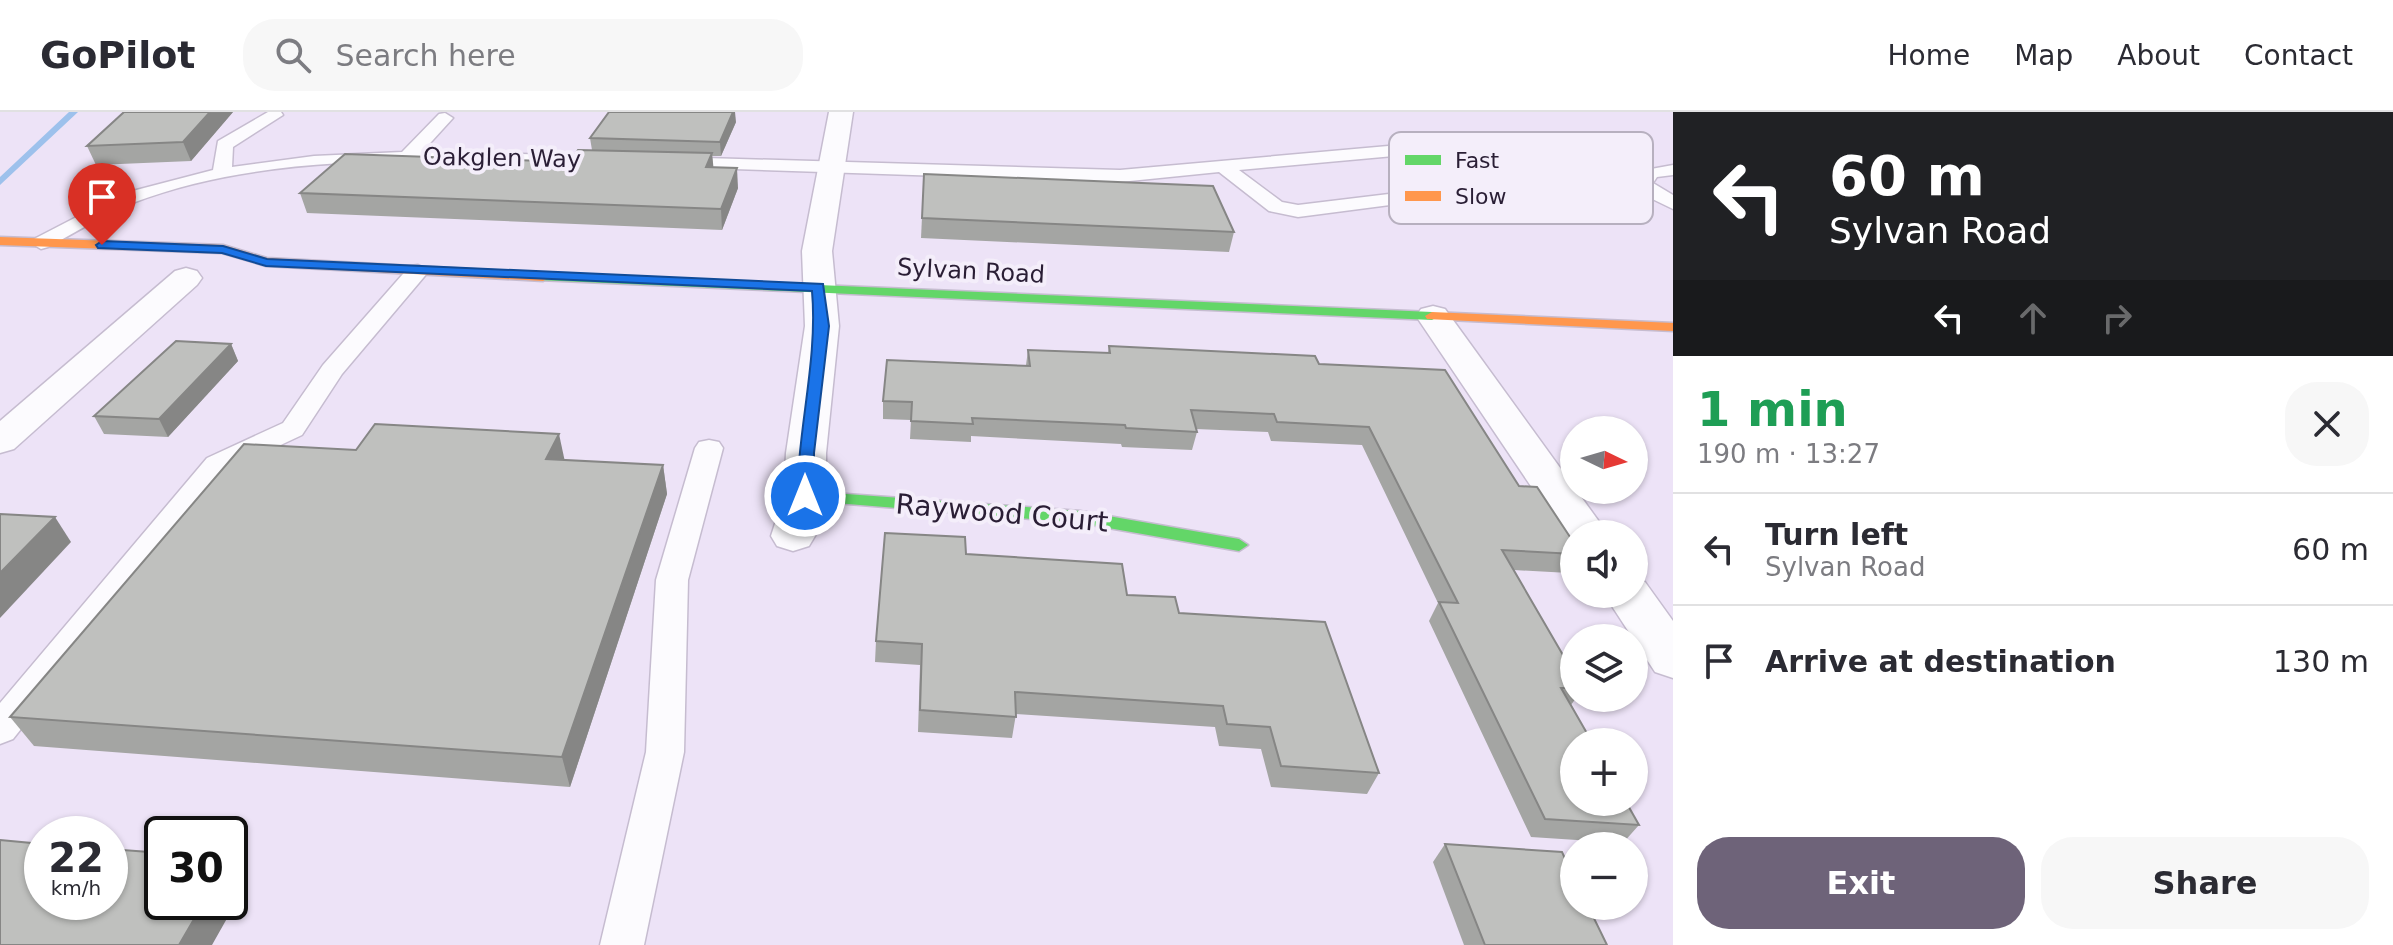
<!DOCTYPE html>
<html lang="en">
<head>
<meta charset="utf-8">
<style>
  :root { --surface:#fff; --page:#f7f7f7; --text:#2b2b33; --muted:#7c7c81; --line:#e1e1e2; --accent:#6e6379 }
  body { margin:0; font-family:"DejaVu Sans",sans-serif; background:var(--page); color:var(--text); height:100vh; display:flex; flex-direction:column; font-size:30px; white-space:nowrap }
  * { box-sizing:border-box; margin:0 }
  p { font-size:26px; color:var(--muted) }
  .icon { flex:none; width:44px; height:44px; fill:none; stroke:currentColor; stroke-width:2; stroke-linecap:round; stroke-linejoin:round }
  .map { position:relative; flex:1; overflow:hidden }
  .panel { display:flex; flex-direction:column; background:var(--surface); width:720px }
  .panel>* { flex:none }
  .hud { background:#202124; color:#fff; overflow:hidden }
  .needle { width:52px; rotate:95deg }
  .controls { position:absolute; left:1560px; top:304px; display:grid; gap:16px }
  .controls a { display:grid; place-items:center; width:88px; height:88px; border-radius:50%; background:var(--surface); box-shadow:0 2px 6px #0004; font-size:40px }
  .speed { position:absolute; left:24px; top:704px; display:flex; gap:16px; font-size:40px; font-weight:700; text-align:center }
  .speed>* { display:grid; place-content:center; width:104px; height:104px; border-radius:50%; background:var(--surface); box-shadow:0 2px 6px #0004; line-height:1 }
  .speed small { font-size:20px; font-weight:400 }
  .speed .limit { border:4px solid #111; border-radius:12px; background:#fff; color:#111 }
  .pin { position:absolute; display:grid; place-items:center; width:68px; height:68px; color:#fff; margin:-82px -34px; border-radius:50% 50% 50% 0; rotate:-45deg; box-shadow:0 0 8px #0007 }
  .pin .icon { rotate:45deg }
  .me { position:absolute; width:88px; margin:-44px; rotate:0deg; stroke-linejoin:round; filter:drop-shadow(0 0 6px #0008) }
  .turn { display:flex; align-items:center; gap:28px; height:168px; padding:0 24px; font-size:36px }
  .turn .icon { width:104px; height:104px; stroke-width:2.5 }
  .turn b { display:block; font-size:56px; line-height:68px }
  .lanes { display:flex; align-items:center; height:76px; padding:0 24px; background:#0003; justify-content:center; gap:40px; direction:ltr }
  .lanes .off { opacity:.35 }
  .round { display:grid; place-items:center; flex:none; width:84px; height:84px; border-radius:32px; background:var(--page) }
  .overview { display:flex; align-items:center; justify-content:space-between; height:136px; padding:0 24px }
  h1 { font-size:48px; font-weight:800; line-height:60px; color:#1e9e55 }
  .cta { display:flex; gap:16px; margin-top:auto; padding:16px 24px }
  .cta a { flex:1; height:92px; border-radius:32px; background:var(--accent); color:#fff; font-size:32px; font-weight:800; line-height:92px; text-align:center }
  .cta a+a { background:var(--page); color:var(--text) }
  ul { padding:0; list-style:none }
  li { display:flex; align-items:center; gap:24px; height:112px; padding:0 24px; border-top:2px solid var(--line) }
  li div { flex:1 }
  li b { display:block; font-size:30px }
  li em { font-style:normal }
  header { display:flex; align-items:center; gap:48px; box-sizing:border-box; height:112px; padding:0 40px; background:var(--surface); border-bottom:2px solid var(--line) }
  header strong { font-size:38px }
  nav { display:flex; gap:44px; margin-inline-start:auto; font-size:28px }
  .search { width:560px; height:72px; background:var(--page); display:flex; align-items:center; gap:20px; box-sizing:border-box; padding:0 28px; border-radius:32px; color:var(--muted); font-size:30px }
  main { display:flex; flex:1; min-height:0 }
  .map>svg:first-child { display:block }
</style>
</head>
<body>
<header>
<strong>GoPilot</strong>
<div class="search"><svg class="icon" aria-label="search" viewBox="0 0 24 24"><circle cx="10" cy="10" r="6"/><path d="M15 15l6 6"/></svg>Search here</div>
<nav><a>Home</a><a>Map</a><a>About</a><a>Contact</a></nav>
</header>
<main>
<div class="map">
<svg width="1673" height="833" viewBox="0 0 1673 833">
  <rect width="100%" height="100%" fill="#ede3f7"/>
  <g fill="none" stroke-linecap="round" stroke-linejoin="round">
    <polygon fill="#9dc1ec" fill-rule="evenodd" points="69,0 78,0 0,73 0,65"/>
    <g stroke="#c6bcd0" stroke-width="3">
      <g id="lane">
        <path d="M268,0H281L283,3L233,35L232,55L314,44L402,40L439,2L445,1L453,6L422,40L612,44L621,49L612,54C459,50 281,35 135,90C104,102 77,120 48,135L41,137L31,131L34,127L121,82L213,58L218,29Z"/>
        <path d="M1467,27L1640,59L1673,53V63L1657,65L1653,71L1673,83V97L1642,82L1635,70L1467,37L1460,38L1506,64L1508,68L1505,78L1298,105L1269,99L1219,60L1120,70L672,55L663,50L672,45L1120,58ZM1438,40L1488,70L1298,93L1282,90L1239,58Z"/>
        <polygon points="418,153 429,159 342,262 302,323 227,358 13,627 0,632 0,591 207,346 283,311 323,253 410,154"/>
        <polygon points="709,328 719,330 723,336 688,468 684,640 644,833 600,833 646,640 656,468 695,336 699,330"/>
      </g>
    </g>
    <g stroke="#c6bcd0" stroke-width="3">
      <g id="street">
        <polygon points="829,0 853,0 832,139 839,214 826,341 826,384 815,424 809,434 793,439 777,434 771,424 784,384 786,341 805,214 802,139"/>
        <polygon points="186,156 197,159 202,166 197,173 14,337 0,341 0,309 175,159"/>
        <polygon points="1433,194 1445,197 1608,422 1574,422 1574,433 1570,432 1416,204 1421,197"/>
        <polygon points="1634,467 1645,470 1673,509 1673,566 1655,560 1604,482 1634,482"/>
      </g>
    </g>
    <g stroke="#c6bcd0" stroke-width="3">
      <g id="fast">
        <polygon points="543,161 1432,200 1439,204 1432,208 538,168 538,162"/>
        <polygon points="805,379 1080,399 1239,427 1248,433 1239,439 1080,411 799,388 796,384"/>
      </g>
    </g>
    <g stroke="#c6bcd0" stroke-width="3">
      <g id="slow">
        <polygon points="0,125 223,133 267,146 543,161 550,165 543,169 266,154 222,141 0,133"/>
        <polygon points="1432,200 1673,211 1673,219 1427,207 1425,204"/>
      </g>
    </g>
    <use href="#lane" fill="#fcfbfe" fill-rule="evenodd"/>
    <use href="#street" fill="#fcfbfe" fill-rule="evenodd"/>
    <use href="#fast" fill="#63d668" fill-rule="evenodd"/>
    <use href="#slow" fill="#ff974d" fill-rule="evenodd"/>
  </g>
  <g fill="#a4a5a3">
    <polygon points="124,0 233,0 191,49 96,53 87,34"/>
    <polygon points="736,10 721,44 712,44 713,55 738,76 722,118 307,101 300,81 570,50 592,38 590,26"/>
    <polygon points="924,62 1234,120 1229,140 921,126"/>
    <polygon points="231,232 238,249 168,325 104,322 94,304"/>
    <polygon points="1109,234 1319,252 1519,374 1574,431 1574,453 1569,461 1514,458 1574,562 1574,586 1576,586 1571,593 1639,713 1623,731 1531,725 1429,509 1438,491 1362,333 1271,329 1268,320 1196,317 1197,320 1192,338 1122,335 1121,332 971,324 971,330 910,327 911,308 883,307 883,289 1026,253 1028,238 1108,241"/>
    <polygon points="564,348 663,353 667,382 570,675 34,634 10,605"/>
    <polygon points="966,442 1127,483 1179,501 1379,661 1367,682 1271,675 1261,637 1219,634 1215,615 1016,602 1012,626 918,620 920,553 875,550 876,529"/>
    <polygon points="1445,732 1607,833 1464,833 1433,750"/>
  </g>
  <g fill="#868685">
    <polygon points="210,0 233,0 191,49 183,30"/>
    <polygon points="733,0 735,0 736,10 721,44 720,30"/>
    <polygon points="712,41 714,61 706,55"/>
    <polygon points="737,56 738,76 722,118 721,97"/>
    <polygon points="231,232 238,249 168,325 159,307"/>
    <polygon points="559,322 565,350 546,347"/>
    <polygon points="663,353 667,382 570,675 562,645"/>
    <polygon points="55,405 71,430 0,506 0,461"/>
    <polygon points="230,747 247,771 212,833 179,833 204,790 230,790"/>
  </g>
  <g fill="#bfc0be" stroke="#868685" stroke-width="2">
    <polygon points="124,0 210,0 183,30 87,34"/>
    <polygon points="609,0 733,0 720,30 590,26"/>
    <polygon points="578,38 712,41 706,55 737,56 721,97 300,81 345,42 570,50"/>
    <polygon points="924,62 1213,74 1234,120 922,106"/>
    <polygon points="176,229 231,232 159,307 94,304"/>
    <polygon points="1109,234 1315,244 1319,252 1445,258 1519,374 1537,375 1574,431 1574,442 1502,438 1574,562 1574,576 1561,576 1592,630 1574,630 1574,690 1626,690 1639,713 1545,707 1439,490 1458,491 1369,315 1277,310 1274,302 1191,298 1197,320 1126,316 1125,313 972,306 973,312 911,309 912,290 883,289 887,248 1030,254 1028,238 1110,241"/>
    <polygon points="375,312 559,322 546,347 663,353 562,645 10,605 244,332 356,338"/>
    <polygon points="0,402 55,405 0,461"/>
    <polygon points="885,421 965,425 966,442 1122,452 1127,483 1175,485 1179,501 1325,510 1379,661 1281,654 1270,615 1227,612 1223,594 1015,580 1016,605 920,598 922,532 876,529"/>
    <polygon points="0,728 42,732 42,790 110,790 110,737 162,741 162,790 204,790 179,833 0,833"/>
    <polygon points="1445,732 1562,740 1574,766 1574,794 1588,794 1607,833 1485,833"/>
  </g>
  <path fill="#1a73e8" stroke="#114b97" stroke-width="2" d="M102,129L223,134L267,147L823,172L829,214L814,341V384L805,390L797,384C798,316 818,247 812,179L266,154L222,141L98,136L96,133Z"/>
  <g text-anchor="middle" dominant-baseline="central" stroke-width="8" stroke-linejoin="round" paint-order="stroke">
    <g font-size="24" fill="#2a1e35" stroke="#f4eefa">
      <text transform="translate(502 46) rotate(1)">Oakglen Way</text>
      <text transform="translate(971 159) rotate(3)">Sylvan Road</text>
    </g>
    <g font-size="28" fill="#2a1e35" stroke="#f4eefa">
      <text transform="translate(1002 401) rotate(5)">Raywood Court</text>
    </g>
  </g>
  <rect x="1389" y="20" width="264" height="92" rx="12" fill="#f4eefa" stroke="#b7b0bf" stroke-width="2"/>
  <rect x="1405" y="43" width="36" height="10" fill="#63d668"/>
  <rect x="1405" y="79" width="36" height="10" fill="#ff974d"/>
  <g font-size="22" fill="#2a1e35">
    <text x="1455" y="56">Fast</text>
    <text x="1455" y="92">Slow</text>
  </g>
</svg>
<div class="controls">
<a><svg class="needle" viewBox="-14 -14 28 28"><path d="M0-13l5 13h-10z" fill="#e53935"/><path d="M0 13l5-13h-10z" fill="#7c7c81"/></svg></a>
<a><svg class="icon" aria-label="sound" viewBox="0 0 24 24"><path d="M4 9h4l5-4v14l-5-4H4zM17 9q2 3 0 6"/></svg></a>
<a><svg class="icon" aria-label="layers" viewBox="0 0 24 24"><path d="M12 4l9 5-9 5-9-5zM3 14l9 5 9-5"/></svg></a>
<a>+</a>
<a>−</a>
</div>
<div class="speed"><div>22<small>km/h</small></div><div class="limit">30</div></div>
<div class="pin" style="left:102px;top:133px;background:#d93025"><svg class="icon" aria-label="arrive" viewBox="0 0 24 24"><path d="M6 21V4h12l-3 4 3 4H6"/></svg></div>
<svg class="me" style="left:805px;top:384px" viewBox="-20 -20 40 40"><circle r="17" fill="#1a73e8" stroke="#fff" stroke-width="3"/><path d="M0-11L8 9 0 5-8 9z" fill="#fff"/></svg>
</div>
<section class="panel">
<div class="hud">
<div class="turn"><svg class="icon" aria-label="left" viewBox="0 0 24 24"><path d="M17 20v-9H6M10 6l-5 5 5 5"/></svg><div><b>60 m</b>Sylvan Road</div></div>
<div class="lanes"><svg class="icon" aria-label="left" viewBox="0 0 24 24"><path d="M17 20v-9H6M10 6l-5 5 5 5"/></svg><svg class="icon off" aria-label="ahead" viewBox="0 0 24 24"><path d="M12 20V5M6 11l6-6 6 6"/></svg><svg class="icon off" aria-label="right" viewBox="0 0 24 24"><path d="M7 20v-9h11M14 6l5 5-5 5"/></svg></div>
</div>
<div class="overview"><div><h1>1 min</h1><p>190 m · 13:27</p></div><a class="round"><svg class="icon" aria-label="close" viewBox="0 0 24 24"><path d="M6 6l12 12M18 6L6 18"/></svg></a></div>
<ul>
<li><svg class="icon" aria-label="left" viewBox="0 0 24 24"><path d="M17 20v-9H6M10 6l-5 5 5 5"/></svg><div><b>Turn left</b><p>Sylvan Road</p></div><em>60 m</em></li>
<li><svg class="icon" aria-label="arrive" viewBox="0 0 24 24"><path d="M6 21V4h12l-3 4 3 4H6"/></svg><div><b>Arrive at destination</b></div><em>130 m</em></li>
</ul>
<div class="cta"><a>Exit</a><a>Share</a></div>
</section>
</main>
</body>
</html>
